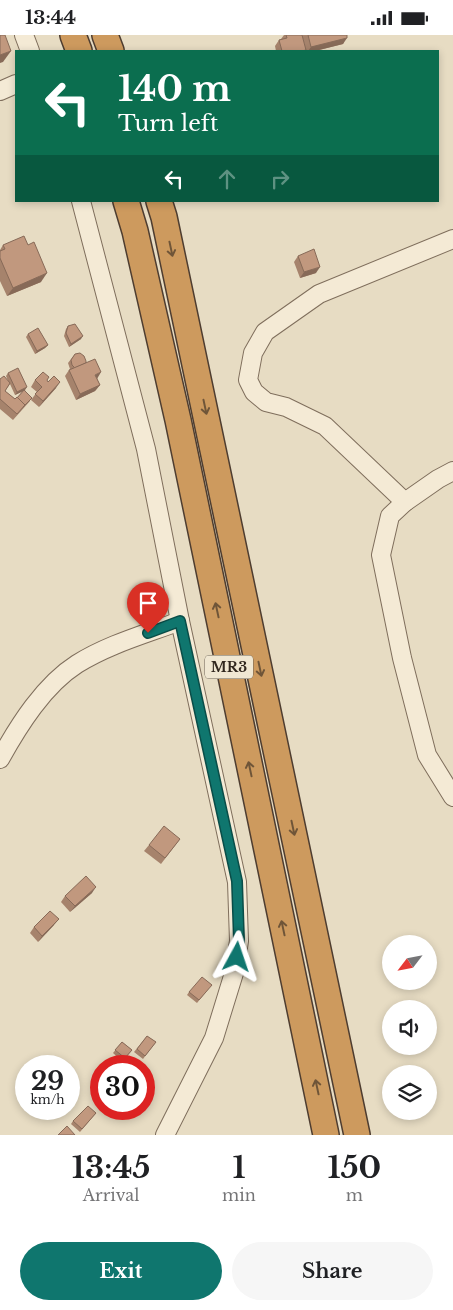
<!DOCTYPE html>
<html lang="en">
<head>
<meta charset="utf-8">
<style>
  :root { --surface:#fff; --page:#f6f6f6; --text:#202124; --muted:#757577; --accent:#0f766e }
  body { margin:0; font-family:"Libre Baskerville",serif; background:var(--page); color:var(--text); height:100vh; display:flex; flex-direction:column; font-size:19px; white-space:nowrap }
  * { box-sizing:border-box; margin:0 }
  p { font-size:16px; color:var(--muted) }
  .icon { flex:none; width:28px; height:28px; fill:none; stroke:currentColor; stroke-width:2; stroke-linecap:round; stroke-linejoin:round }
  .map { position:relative; height:1100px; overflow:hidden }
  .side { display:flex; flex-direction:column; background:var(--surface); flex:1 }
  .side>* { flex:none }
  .top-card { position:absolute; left:15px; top:15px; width:424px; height:152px; border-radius:0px; box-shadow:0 2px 8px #0003; background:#0b6e4f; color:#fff; overflow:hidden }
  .needle { width:32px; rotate:238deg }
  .tools { position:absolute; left:382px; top:900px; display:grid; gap:10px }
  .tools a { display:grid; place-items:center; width:55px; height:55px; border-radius:50%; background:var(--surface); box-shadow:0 2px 8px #0003; font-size:25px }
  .speed { position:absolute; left:15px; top:1020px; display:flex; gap:10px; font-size:25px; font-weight:700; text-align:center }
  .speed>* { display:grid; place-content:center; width:65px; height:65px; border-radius:50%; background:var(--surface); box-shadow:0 2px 8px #0003; line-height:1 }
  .speed small { font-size:12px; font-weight:400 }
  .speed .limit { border:8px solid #d22; background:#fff; color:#111 }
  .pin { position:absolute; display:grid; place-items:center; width:42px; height:42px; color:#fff; margin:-51px -21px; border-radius:50% 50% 50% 0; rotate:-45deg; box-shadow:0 0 5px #0007 }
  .pin .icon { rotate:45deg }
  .me { position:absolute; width:55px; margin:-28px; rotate:5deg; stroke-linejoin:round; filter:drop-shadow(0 0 4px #0008) }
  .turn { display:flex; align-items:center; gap:18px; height:105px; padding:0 20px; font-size:22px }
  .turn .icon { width:65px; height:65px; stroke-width:2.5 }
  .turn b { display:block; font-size:35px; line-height:42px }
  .lanes { display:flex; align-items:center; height:48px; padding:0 20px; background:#0003; justify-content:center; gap:25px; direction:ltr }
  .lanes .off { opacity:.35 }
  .eta { display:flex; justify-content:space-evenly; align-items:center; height:85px; text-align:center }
  .eta b { font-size:30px; font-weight:700; line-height:35px }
  .primary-button { display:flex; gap:10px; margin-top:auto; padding:10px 20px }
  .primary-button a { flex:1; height:58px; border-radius:30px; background:var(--accent); color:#fff; font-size:20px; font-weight:700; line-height:58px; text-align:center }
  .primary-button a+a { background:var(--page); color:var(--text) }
  .status { display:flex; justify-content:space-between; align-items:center; height:35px; padding:0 25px; background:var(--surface); direction:ltr }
  .status svg { height:14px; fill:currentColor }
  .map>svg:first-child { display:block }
</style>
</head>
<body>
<div class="status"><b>13:44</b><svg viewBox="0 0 49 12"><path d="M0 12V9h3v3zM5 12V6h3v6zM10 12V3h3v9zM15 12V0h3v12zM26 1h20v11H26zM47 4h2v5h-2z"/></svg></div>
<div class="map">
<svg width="453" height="1100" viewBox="0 0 453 1100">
  <rect width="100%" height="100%" fill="#e7dcc3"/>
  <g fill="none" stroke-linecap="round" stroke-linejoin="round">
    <g stroke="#7f6e5c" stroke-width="20">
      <g id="minor">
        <polyline points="24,0 30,16"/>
        <polyline points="0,56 16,49"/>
        <polyline points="81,166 146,414 180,586 237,847 239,906 234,938 214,1003 165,1100"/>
        <polyline points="453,436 438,444 405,467 390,481 381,520 402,623 427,720 453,762"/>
        <polyline points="405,467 325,391 286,372 266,367 254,357 248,345 253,318 265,297 319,259 453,204"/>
        <path d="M0,724C19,690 44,650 77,629C109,609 146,599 180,586"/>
      </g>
    </g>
    <g stroke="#4e3d30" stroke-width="28">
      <g id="highway">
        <polyline points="73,0 79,16"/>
        <polyline points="105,0 111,16"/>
        <polyline points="126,166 135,196 178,385 326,1100"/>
        <polyline points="159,166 164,182 357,1100"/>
      </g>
    </g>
    <use href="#minor" stroke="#f4ead5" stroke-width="18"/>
    <use href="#highway" stroke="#cd9a5e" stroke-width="25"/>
  </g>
  <g fill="#a6836c" fill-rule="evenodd">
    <polygon points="284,0 302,0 306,15 305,16 276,16 275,11 279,5 281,4"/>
    <polygon points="302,0 347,0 343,9 315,16 306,16"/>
    <polygon points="3,210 28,210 41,247 7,261 0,246 0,215"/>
    <polygon points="298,221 316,238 300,243 294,227"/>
    <polygon points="68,291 81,304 69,312 64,301 66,294"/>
    <polygon points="28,299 48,310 45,313 35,319 26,302"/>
    <polygon points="75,319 86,328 97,343 100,350 95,356 76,365 65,341 69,335 71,335 70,334 68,328"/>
    <path d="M8,338L25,355L30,366L13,385L0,374V344L8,346L6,341ZM10,349L15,360L24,356L15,364L5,356Z"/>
    <polygon points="35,345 47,346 56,353 39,372 31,365 37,357 31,352"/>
    <polygon points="180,804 161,829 144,816 149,810"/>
    <polygon points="92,858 70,877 61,867 65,861"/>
    <polygon points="54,890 38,907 30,898 34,892"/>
    <polygon points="209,953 197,968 187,960 189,957"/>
    <polygon points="147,1001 156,1007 143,1024 134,1017"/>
    <polygon points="122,1007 132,1015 122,1026 113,1018"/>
    <polygon points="96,1078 80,1097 71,1089 73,1086"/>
  </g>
  <g fill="#876a58">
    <polygon points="347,3 343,9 315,16 308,16 311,12"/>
    <polygon points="11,16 3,27 0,28 0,20"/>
    <polygon points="320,232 316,238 300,243 304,237"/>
    <polygon points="47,238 41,247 7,261 13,253"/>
    <polygon points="83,301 81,304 69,312 71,309"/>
    <polygon points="48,310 45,313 35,319 37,316"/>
    <polygon points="101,337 97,344 95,340"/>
    <polygon points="60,347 56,353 39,372 43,366"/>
    <polygon points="100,350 95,356 76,365 80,359"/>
    <polygon points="27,352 25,355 15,360 17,357"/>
    <polygon points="96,852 92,858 70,877 75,871"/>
    <polygon points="59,884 54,890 38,907 42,901"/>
  </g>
  <g fill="#c1987e" stroke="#876a58">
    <polygon points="0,0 5,0 11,16 0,20"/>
    <polygon points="286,0 302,0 306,15 302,16 282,16 279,5 287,3"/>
    <polygon points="308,0 347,0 347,3 311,12"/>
    <polygon points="24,201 28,210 34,207 47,238 13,253 0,223 0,216 5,214 3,210"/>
    <polygon points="314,214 320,232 304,237 298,221"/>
    <polygon points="75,289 83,301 71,309 66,298 68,291"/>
    <polygon points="38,293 48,310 37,316 28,299"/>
    <polygon points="80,318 84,321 86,326 86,328 75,333 72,330 71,325 75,319"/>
    <polygon points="95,324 101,337 95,340 100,350 80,359 69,335"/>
    <polygon points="18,333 27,352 17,357 8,338"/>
    <polygon points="43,337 49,342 47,345 48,347 54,341 60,347 43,366 35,359 42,352 35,345"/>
    <polygon points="4,341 10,348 5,356 15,364 17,362 25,370 17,379 0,364 0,344"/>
    <polygon points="24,355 32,363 23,372 25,370 17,362 17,363"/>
    <polygon points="164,791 180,804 165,823 149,810"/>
    <polygon points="86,841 96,852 75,871 65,861"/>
    <polygon points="50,876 59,884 42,901 34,892"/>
    <polygon points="202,942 212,950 199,965 189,957"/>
    <polygon points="147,1001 156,1007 145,1021 137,1014"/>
    <polygon points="122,1007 132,1015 125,1023 115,1015"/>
    <polygon points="88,1071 96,1078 82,1094 73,1086"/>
    <polygon points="67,1091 75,1100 58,1100"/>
  </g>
  <defs><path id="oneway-shaft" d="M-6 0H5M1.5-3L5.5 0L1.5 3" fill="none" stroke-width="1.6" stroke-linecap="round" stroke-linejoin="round" transform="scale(1.25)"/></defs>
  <g stroke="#6f5538">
    <use href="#oneway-shaft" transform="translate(171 214) rotate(78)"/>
    <use href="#oneway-shaft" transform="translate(205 372) rotate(78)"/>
    <use href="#oneway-shaft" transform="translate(217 575) rotate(-102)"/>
    <use href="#oneway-shaft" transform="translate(260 634) rotate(78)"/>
    <use href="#oneway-shaft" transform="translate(250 734) rotate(-102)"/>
    <use href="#oneway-shaft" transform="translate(293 793) rotate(78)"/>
    <use href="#oneway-shaft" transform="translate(283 893) rotate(-102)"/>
    <use href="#oneway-shaft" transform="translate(317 1052) rotate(-102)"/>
  </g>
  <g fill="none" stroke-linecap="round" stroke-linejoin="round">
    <g stroke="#0a4d48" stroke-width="12">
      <polyline id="route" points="148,598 180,586 237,846 239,906 237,922"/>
    </g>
    <use href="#route" stroke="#0f766e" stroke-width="9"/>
  </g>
  <g text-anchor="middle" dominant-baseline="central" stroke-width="4" stroke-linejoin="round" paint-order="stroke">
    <rect fill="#f0e7d2" stroke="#6a6154" stroke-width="1" x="205" y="620.5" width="48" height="23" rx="4"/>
    <g font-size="14" font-weight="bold" fill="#31271e">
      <text x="229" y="632">MR3</text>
    </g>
  </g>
</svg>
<div class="tools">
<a><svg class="needle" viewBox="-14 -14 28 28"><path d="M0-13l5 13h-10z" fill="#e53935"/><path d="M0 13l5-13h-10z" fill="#757577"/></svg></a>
<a><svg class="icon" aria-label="sound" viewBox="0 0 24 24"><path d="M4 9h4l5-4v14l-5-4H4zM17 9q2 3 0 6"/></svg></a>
<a><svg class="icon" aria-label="layers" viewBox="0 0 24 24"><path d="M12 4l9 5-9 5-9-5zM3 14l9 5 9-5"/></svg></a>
</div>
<div class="speed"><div>29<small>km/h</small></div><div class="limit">30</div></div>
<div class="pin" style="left:148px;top:598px;background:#d93025"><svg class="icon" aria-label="arrive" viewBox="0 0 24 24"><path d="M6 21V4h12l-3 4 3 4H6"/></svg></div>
<svg class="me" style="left:237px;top:922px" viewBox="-20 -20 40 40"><path d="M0-17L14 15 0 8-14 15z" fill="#0f766e" stroke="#fff" stroke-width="4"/></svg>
<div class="top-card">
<div class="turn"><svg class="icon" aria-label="left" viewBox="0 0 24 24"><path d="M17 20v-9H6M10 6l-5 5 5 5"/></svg><div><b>140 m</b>Turn left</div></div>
<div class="lanes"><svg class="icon" aria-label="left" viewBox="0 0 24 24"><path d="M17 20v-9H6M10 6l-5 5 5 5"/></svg><svg class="icon off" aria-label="ahead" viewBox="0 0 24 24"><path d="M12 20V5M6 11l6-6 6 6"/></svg><svg class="icon off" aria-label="right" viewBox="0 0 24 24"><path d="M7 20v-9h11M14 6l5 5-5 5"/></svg></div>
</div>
</div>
<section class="side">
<div class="eta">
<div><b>13:45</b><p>Arrival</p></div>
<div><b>1</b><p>min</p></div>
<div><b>150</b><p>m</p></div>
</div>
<div class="primary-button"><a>Exit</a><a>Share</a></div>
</section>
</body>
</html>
